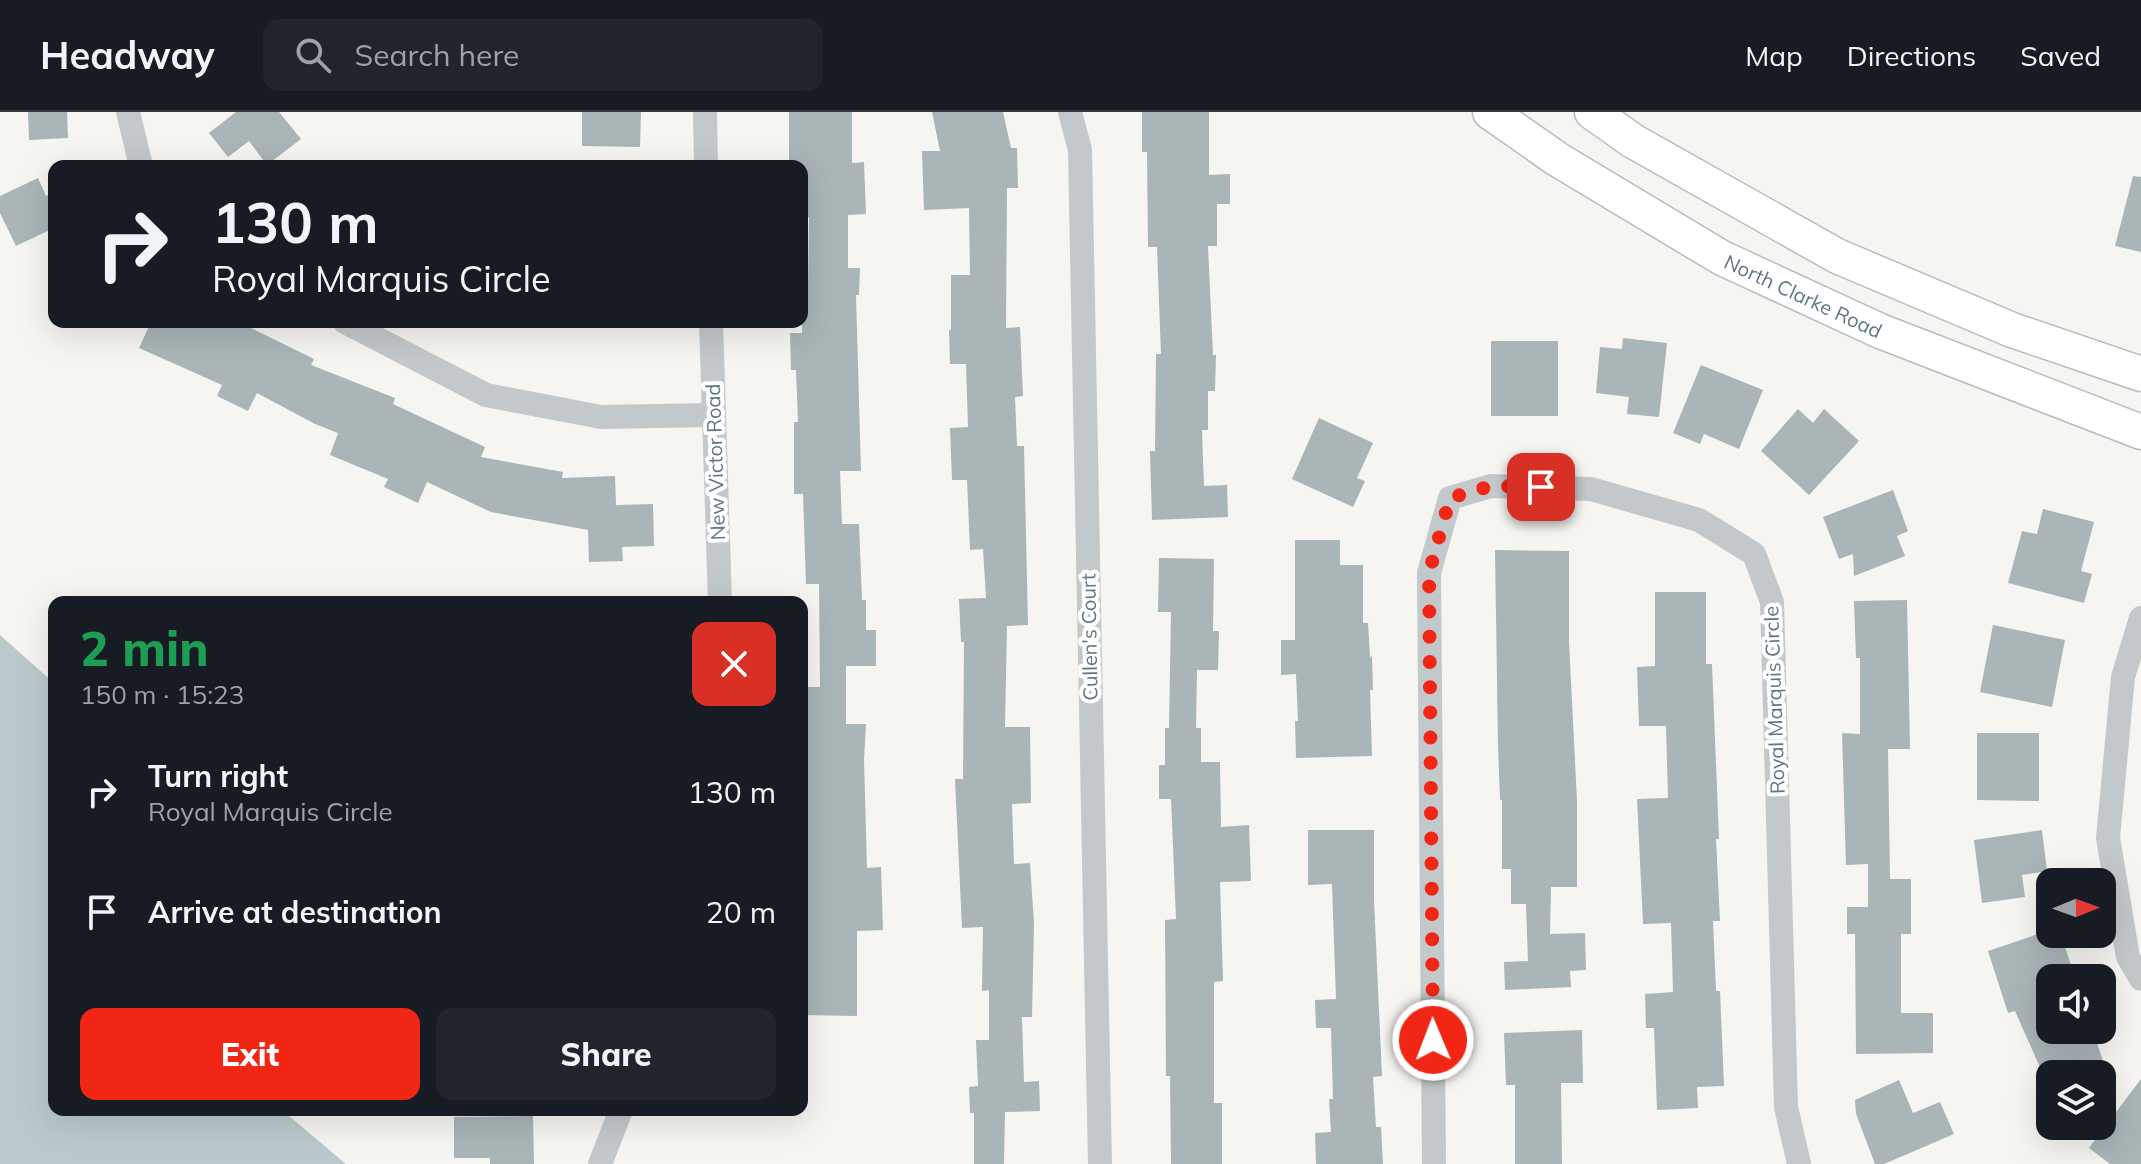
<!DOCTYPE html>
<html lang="en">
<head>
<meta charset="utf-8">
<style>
  :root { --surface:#171b24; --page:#20242c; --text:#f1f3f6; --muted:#9ea1a6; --line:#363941; --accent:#f22615 }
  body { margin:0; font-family:Mulish,sans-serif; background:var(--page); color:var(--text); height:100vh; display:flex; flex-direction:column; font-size:30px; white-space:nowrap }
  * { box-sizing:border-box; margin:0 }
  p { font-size:26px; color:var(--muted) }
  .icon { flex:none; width:44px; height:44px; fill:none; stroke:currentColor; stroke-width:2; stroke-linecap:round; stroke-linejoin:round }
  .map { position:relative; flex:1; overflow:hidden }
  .drawer { position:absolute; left:48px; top:484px; width:760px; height:520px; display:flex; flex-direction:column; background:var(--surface); border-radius:16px; box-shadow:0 8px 32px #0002 }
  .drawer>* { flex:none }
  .banner { position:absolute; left:48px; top:48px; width:760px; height:168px; border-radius:16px; box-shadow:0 8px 32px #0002; background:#171b24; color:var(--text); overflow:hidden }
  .needle { width:52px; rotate:89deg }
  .fabs { position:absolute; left:2036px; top:756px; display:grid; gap:16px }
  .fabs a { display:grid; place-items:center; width:80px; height:80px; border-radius:16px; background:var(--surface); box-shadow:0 8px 32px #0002; font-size:40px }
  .pin { position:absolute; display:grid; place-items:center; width:68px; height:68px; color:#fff; margin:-34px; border-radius:16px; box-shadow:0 4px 12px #0006 }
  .me { position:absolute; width:88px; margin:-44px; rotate:359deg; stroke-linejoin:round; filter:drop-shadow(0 0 6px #0008) }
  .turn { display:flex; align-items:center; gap:28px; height:168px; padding:0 32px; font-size:36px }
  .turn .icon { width:104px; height:104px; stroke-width:2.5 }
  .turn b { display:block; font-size:56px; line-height:68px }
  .round { display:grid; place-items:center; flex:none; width:84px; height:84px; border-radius:16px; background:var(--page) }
  .headline { display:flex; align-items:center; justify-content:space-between; height:136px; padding:0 32px }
  h1 { font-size:48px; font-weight:800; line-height:60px; color:#1e9e55 }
  .button { display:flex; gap:16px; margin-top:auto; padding:16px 32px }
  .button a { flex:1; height:92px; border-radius:16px; background:var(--accent); color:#fff; font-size:32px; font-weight:800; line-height:92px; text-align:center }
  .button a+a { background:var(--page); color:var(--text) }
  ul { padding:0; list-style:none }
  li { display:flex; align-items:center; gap:24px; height:120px; padding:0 32px }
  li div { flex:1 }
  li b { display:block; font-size:30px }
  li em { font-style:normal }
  header { display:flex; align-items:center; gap:48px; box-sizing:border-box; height:112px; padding:0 40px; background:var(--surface); border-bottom:2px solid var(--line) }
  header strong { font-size:38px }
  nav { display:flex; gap:44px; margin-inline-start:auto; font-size:28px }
  .search { width:560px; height:72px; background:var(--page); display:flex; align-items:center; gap:20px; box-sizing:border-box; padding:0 28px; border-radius:16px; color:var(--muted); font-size:30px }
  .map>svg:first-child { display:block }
</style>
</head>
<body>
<header>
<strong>Headway</strong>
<div class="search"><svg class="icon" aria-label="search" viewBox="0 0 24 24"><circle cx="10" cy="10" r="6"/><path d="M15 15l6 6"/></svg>Search here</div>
<nav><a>Map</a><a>Directions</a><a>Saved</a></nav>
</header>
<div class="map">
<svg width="2141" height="1052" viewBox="0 0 2141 1052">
  <rect width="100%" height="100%" fill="#f6f5f1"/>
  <polygon fill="#bacacc" points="0,523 54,571 54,998 282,998 346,1052 0,1052"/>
  <g fill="#a9b5b7">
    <polygon points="28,0 67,0 68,26 29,28"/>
    <polygon points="236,0 279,0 301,27 267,53 249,29 228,45 209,21"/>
    <polygon points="582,0 641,0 640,35 582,34"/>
    <polygon points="789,0 852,0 852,51 864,50 866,102 848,103 848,156 860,156 859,183 856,183 861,359 840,359 842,412 859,412 862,488 866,488 866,518 876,518 876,554 846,554 846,612 866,612 864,648 867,756 881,755 883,818 857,819 857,904 802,903 802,852 808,852 802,575 820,575 819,472 806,472 803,382 794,382 794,310 798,310 796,258 791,258 790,221 802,221 802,173 808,173 809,105 802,105 802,54 789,54"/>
    <polygon points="932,0 1003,0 1011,36 1017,36 1018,76 1007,76 1006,216 1020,215 1023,284 1015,285 1017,334 1024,334 1028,513 1007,514 1005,615 1030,615 1031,691 1012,692 1014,752 1030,751 1034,812 1032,905 1022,905 1024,970 1039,969 1040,999 1005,1000 1004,1052 974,1052 974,1001 970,1001 969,975 978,974 976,928 989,928 989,878 982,879 983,815 962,816 955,667 963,667 964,530 961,530 959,487 986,486 983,437 970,438 967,368 952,368 950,316 968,315 966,252 950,252 949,218 951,218 951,163 970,163 969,96 924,98 922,39 940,39"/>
    <polygon points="1142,0 1209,0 1209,63 1230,62 1230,92 1217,92 1217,134 1208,134 1213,243 1216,243 1215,279 1208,279 1208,318 1202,318 1204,374 1227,373 1228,405 1152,408 1150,339 1155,339 1156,242 1161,242 1157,135 1148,135 1147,40 1142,40"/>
    <polygon points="2133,64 2141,65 2141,140 2115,134"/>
    <polygon points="38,66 46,84 54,80 54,116 16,134 0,101 0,84"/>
    <polygon points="151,210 239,210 314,247 311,253 395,286 393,292 485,335 481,345 563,360 562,366 615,364 616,393 653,392 654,434 622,435 623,449 589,450 588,418 491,400 427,370 418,391 384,375 388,367 330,343 338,321 315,312 257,281 248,299 217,284 222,273 139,236"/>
    <polygon points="1623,226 1667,231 1659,305 1627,302 1629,285 1596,281 1600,235 1622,237"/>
    <rect x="1491" y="229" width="67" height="75"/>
    <polygon points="1701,253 1763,278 1739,337 1704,322 1700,332 1673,321"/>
    <polygon points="1798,297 1813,311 1824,297 1859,329 1809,383 1761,339"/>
    <polygon points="1319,306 1373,331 1357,366 1365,369 1353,395 1292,367"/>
    <polygon points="1893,378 1908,419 1897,424 1905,444 1854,464 1853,442 1839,447 1823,405"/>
    <polygon points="2043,397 2094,410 2081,459 2092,462 2084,491 2008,471 2022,419 2037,422"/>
    <polygon points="1295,428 1340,428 1340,453 1363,453 1363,511 1368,511 1370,545 1372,544 1373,578 1370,578 1372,644 1296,646 1295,609 1298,609 1296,562 1281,563 1281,528 1295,528"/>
    <polygon points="1495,438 1569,439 1569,530 1577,689 1577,775 1551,775 1550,822 1585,821 1586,858 1570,859 1571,875 1505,878 1504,850 1528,849 1526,792 1511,792 1511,757 1502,757 1502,688 1500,688 1498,635"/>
    <polygon points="1159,446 1214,447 1213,519 1219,519 1218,558 1197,558 1196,616 1201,616 1201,650 1220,650 1221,715 1249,713 1251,769 1220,770 1223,869 1214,870 1214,991 1222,991 1222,1052 1171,1052 1170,964 1166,964 1165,808 1176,807 1171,687 1159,687 1159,653 1165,653 1165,616 1169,616 1171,500 1158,500"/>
    <polygon points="1655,480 1706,480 1706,552 1712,552 1719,727 1716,727 1720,809 1713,809 1716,879 1720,879 1724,974 1697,975 1698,996 1657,998 1654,916 1646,916 1645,882 1673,880 1671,811 1643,812 1637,687 1668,686 1666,614 1639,614 1637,555 1655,554"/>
    <polygon points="1907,488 1910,637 1888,637 1890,767 1911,767 1911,822 1901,822 1901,901 1933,901 1933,941 1856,942 1855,822 1847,822 1847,795 1868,795 1868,752 1846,753 1842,621 1860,622 1860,546 1856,546 1854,489"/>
    <polygon points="1993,513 2065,528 2052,595 1980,580"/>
    <polygon points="1977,621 2039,621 2039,689 1977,688"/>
    <polygon points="1308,718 1374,718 1374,788 1382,964 1373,965 1376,1015 1381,1015 1383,1052 1316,1052 1315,1021 1331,1020 1329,987 1333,987 1331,916 1316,916 1315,888 1336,887 1332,772 1308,773"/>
    <polygon points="2042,718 2047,759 2022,763 2025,785 1982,791 1974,728"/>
    <polygon points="2050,818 2050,822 2061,822 2075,866 2050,866 2050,918 2093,918 2107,962 2043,962 2015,899 2008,901 1988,839"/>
    <polygon points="1582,918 1583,971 1561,971 1562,1052 1515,1052 1515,973 1506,973 1504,921"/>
    <polygon points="2141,967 2141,1052 2110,1052 2089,1036"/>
    <polygon points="1899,968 1913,1001 1940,990 1954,1022 1884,1052 1875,1052 1856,1002 1855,988"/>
    <polygon points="533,1004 534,1052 490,1052 490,1046 454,1046 454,1005"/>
  </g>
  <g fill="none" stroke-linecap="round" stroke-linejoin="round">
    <g stroke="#b5bcbf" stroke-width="37">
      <g id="secondary">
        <path id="s1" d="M1490,0L1557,47L1722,146L1880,219L2141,320"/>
        <polyline points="1592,0 1633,29 1837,144 2012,218 2141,262"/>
      </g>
    </g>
    <g stroke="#c3c8ca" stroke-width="24">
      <polyline points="128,0 141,54"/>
      <polyline points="705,0 706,54"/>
      <polyline points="1070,0 1080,38 1100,1052"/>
      <polyline points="345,210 486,283 601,305 714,303"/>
      <polyline points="711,210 720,490"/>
      <polyline points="2141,506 2123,565 2108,726 2128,845 2141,867"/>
      <polyline points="600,1052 621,998"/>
      <polyline points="1434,1052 1429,461 1450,386 1491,374 1591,377 1699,408 1754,442 1772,490 1786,995 1799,1052"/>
    </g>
    <use href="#secondary" stroke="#fff" stroke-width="34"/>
  </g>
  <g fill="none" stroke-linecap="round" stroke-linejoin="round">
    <polyline stroke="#f22615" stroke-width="14" stroke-dasharray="0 25.2" points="1433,928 1429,461 1450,386 1491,374 1541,375"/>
  </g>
  <g text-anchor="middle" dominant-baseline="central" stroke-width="8" stroke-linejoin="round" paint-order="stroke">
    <g font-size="20" fill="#5e767f" stroke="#fff">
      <text stroke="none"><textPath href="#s1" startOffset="364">North Clarke Road</textPath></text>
      <text transform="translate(715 350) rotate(-92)">New Victor Road</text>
      <text transform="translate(1089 525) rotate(-91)">Cullen's Court</text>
      <text transform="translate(1774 588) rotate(-92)">Royal Marquis Circle</text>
    </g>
  </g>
</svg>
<div class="fabs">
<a><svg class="needle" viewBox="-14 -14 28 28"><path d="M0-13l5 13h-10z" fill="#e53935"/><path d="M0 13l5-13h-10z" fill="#9ea1a6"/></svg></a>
<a><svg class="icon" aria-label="sound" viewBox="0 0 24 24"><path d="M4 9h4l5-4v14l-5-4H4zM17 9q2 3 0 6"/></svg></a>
<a><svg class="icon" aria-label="layers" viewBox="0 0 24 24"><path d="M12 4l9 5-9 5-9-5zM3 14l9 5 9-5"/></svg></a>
</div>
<div class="pin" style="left:1541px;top:375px;background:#d93025"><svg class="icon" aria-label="arrive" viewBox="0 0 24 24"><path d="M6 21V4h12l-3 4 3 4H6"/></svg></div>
<svg class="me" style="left:1433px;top:928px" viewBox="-20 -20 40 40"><circle r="17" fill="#f22615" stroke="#fff" stroke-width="3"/><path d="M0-11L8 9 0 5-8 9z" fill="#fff"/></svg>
<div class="banner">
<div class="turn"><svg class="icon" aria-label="right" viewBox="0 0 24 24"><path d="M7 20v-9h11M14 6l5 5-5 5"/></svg><div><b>130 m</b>Royal Marquis Circle</div></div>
</div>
<section class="drawer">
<div class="headline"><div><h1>2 min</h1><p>150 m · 15:23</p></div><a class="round" style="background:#d93025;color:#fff"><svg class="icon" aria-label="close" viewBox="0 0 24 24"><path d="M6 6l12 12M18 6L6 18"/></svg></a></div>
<ul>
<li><svg class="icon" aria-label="right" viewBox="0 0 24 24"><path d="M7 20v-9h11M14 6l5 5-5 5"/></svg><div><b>Turn right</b><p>Royal Marquis Circle</p></div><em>130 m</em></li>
<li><svg class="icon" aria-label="arrive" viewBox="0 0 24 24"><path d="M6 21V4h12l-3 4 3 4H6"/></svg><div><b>Arrive at destination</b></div><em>20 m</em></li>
</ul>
<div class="button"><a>Exit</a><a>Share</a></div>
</section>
</div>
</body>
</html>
